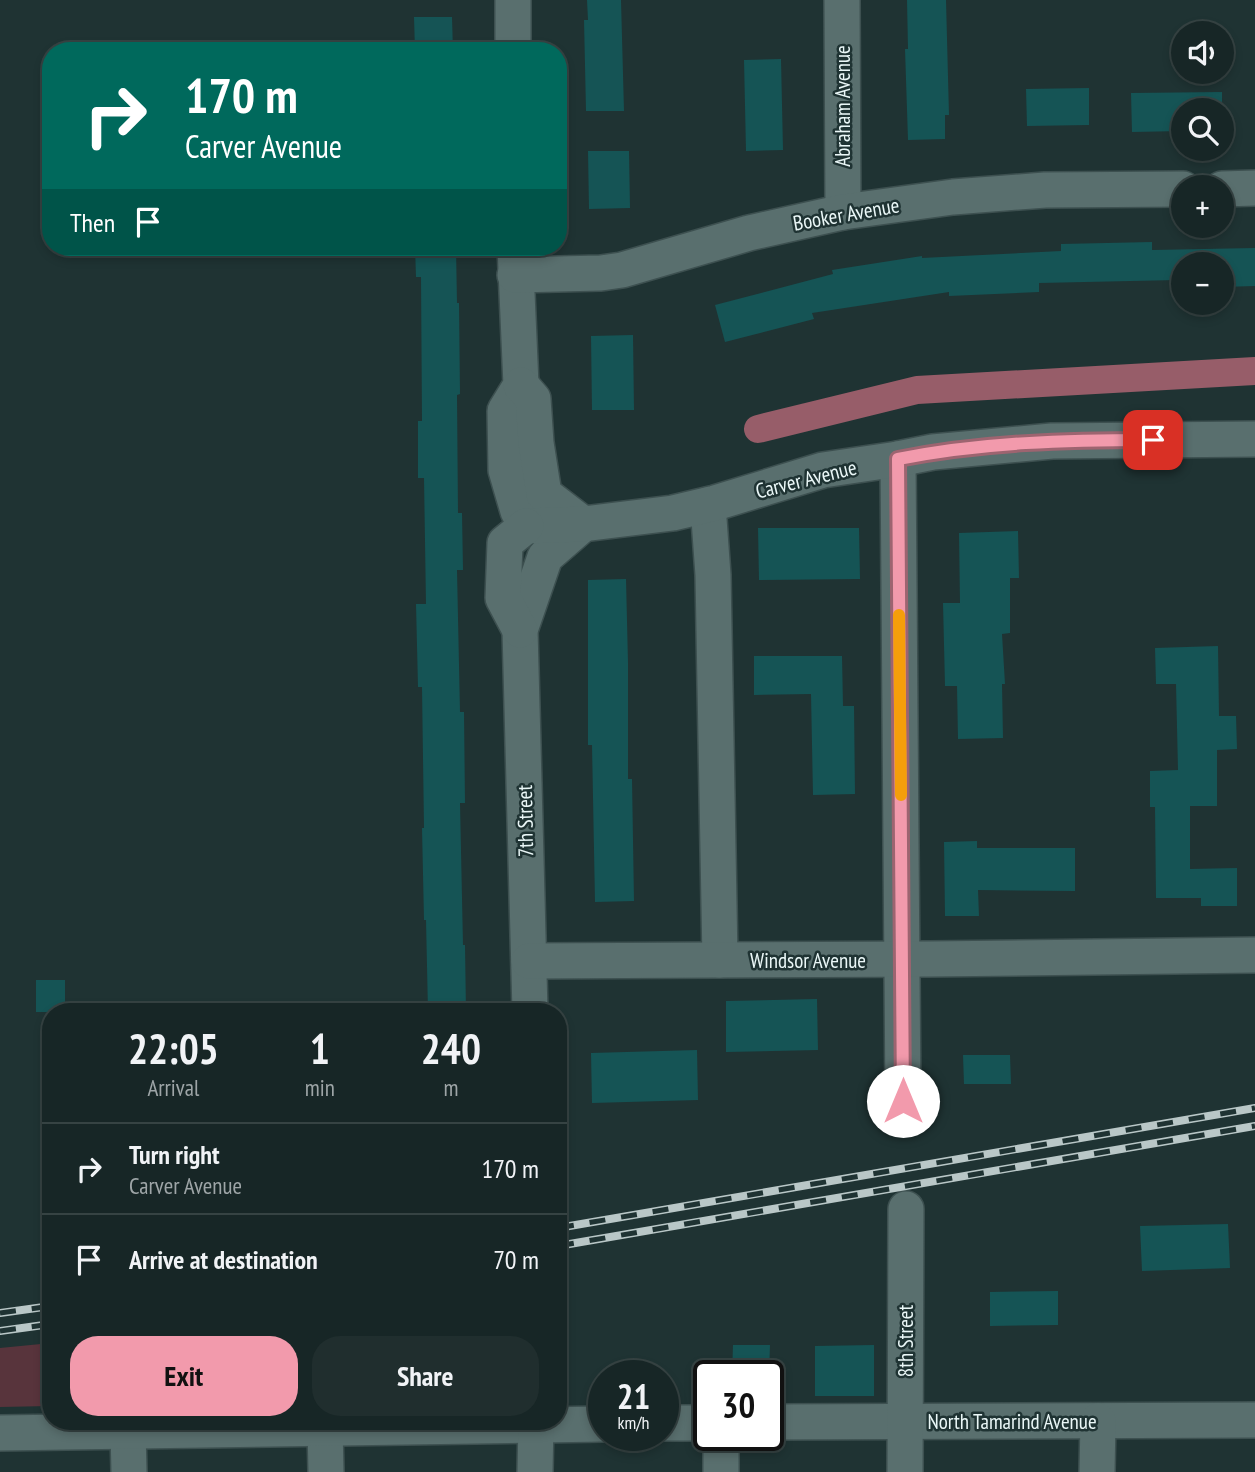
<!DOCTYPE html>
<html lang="en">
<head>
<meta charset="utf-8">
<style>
  :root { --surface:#172626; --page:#202e2e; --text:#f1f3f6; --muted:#9ea5a7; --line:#364343; --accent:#f29aac }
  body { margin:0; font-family:"PT Sans Narrow",sans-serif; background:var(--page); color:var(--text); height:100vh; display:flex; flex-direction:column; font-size:26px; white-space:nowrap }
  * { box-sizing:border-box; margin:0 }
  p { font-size:23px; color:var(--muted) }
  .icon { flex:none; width:38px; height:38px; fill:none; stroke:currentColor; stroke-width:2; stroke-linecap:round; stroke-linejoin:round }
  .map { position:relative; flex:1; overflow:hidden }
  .drawer { position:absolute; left:42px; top:1003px; width:525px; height:427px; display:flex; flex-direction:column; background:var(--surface); border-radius:28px; box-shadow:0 4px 10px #0003,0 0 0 2px var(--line) }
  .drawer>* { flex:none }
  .guide { position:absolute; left:42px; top:42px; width:525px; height:214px; border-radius:28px; box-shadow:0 4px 10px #0003,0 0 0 2px var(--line); background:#00695c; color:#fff; overflow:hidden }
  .controls { position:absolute; left:1171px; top:21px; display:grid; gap:14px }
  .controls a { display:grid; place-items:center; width:63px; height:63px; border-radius:50%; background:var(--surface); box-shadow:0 4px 10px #0003,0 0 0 2px var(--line); font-size:35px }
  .speed { position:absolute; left:588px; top:1360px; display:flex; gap:14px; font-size:35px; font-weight:700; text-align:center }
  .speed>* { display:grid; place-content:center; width:91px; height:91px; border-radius:50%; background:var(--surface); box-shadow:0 4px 10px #0003,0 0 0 2px var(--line); line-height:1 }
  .speed small { font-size:18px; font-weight:400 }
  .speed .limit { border:4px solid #111; border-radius:10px; background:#fff; color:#111 }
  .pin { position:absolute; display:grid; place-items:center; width:60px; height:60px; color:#fff; margin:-30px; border-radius:14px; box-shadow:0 4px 10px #0006 }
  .me { position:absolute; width:77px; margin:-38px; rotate:0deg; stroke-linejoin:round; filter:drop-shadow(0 0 5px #0008) }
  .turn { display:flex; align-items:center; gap:24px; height:147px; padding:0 28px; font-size:32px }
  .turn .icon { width:91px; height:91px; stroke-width:2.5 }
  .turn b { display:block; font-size:49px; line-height:60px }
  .then { display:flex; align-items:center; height:66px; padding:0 28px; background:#0003; gap:14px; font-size:26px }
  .eta { display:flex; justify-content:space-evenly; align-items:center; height:119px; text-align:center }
  .eta b { font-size:42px; font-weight:600; line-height:49px }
  .cta { display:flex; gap:14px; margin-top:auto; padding:14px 28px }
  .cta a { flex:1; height:80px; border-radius:28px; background:var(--accent); color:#111; font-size:28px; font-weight:600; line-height:80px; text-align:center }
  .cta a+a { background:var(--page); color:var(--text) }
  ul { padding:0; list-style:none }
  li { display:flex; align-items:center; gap:21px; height:91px; padding:0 28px; border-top:2px solid var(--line) }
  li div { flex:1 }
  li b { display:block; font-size:26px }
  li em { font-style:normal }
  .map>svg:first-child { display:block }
</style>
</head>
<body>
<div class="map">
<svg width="1255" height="1472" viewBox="0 0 1255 1472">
  <rect width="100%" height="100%" fill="#1f3333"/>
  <polygon fill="#58343c" points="51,1343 51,1406 0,1407 0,1348"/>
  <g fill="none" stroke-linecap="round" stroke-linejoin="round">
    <polyline stroke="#975d69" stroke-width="28" points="758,429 917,390 1255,371"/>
  </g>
  <g fill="#155455">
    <polygon points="587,0 621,0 624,111 586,111 584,20 588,20"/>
    <polygon points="907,0 946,0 949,115 945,115 945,139 908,140 905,49 908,49"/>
    <polygon points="414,17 452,17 453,51 415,51"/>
    <polygon points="781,59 783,150 746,151 744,60"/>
    <polygon points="1089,88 1089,125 1027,126 1026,89"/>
    <polygon points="1222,92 1222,131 1222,110 1183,110 1183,131 1132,132 1131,93"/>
    <polygon points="588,151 629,151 630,208 589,209"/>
    <polygon points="1152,242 1152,250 1255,248 1255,286 1222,287 1222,264 1183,264 1183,287 1177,288 1177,280 1039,283 1039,292 949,296 949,292 812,313 814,319 725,342 715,305 833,274 832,270 922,256 922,258 1061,251 1061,244"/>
    <polygon points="415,247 456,247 457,303 459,303 460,394 457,395 458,513 462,513 463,570 457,570 460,712 464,712 465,803 460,803 463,945 465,945 466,1012 428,1012 426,920 424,920 422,828 424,828 422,687 418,687 416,604 426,604 424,478 418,478 418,421 422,421 421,277 416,277"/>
    <polygon points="633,335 634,410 592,410 591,336"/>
    <polygon points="758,528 859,528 860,579 759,580"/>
    <polygon points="1018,531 1019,578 1010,578 1010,633 1002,634 1005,684 1002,684 1003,738 958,739 957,686 945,686 943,603 960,603 959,533"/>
    <polygon points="626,579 628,663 628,779 632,779 634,901 595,902 592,745 588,745 588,580"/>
    <polygon points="1218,646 1219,716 1236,716 1237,749 1217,750 1217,806 1190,806 1190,869 1237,868 1237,906 1201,906 1201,898 1156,898 1155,807 1150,807 1150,771 1178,770 1176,684 1156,684 1155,648"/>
    <polygon points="754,656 842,656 843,706 854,706 855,794 813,795 811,694 754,695"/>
    <polygon points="977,841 977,848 1075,848 1075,891 978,890 979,916 945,916 944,842"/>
    <rect x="36" y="980" width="29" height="32"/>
    <polygon points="817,999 818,1050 726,1052 726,1001"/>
    <polygon points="697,1050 698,1100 592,1103 591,1053"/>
    <polygon points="963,1055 1010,1055 1011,1084 964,1084"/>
    <polygon points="1228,1224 1230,1268 1142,1271 1140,1226"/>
    <polygon points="1058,1291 1058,1325 990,1326 990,1292"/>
    <polygon points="733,1345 770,1345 769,1376 732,1376"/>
    <polygon points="874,1345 874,1396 815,1396 815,1346"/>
  </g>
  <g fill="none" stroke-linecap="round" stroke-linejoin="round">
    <g stroke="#3d5050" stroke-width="38">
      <g id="minor">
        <polyline points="513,0 513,51"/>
        <polyline points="842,0 843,212"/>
        <polyline points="1222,189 1255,188"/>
        <polyline points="515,247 521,385 505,411 506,470 518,511 526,526"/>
        <polyline points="515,275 601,273 622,270 749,233 843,212 953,197 1045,190 1183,189"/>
        <polyline points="521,385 533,399 536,443 544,494 583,524 545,557 520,630 530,1012"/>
        <polyline points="898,459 903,1101"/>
        <polyline points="708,505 713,575 720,960"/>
        <polyline points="526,526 583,524 673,513 715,503 823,470 898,459 933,452 1052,441 1255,439"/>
        <polyline points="520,630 503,598 505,543 526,526"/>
        <polyline points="529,961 930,959 1255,955"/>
        <polyline points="768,1422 1255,1420"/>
        <polyline points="663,1423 709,1423"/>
        <polyline points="325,1428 326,1472"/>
        <polyline points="128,1431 129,1472"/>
        <polyline points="0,1433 604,1424"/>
        <polyline points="721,1435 721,1472"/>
        <polyline points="535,1472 536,1421"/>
        <polyline points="905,1472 906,1209"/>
        <polyline points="1097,1472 1098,1421"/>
      </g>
    </g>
    <use href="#minor" stroke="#596f6e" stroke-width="35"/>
    <g stroke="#b9c7c7" stroke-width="8">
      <g id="rail">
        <polyline points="558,1228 1255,1108"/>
        <polyline points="558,1246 1255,1126"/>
        <polyline points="0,1313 51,1306"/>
        <polyline points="0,1331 51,1324"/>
      </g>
    </g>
    <use href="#rail" stroke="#1f3333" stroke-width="5" stroke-dasharray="16" stroke-linecap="butt"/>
  </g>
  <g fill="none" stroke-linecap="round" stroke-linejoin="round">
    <g stroke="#9d6470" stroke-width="18">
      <path id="route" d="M903,1101L898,459C983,442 1068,440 1153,440"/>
    </g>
    <use href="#route" stroke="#f29aac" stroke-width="12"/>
    <polyline stroke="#f59e0b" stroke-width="12" points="899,615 901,795"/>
  </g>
  <g text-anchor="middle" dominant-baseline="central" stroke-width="5" stroke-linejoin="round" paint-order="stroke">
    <g font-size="21" fill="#eaf7f7" stroke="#1f3333">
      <text transform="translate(842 106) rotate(-90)">Abraham Avenue</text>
      <text transform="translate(846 214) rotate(-10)">Booker Avenue</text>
      <text transform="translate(806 479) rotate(-14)">Carver Avenue</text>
      <text transform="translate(525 821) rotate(-91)">7th Street</text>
      <text x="808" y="960">Windsor Avenue</text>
      <text transform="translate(905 1341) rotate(-90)">8th Street</text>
      <text x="1012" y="1421">North Tamarind Avenue</text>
    </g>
  </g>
</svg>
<div class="controls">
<a><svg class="icon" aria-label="sound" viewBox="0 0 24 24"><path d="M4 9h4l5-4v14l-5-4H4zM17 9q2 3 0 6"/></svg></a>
<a><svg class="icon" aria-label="search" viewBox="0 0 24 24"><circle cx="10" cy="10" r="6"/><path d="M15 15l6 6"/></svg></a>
<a>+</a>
<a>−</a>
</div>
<div class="speed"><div>21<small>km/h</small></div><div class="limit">30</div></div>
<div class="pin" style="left:1153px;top:440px;background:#d93025"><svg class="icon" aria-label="arrive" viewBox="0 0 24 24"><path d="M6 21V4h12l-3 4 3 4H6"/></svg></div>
<svg class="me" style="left:903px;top:1101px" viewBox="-20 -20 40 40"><circle r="19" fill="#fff"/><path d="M0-13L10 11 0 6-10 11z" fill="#f29aac"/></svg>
<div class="guide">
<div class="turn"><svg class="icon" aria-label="right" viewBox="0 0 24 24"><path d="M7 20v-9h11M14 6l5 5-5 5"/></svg><div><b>170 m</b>Carver Avenue</div></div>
<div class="then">Then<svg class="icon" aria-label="arrive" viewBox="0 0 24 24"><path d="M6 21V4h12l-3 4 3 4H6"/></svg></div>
</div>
<section class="drawer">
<div class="eta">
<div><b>22:05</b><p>Arrival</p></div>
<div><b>1</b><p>min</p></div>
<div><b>240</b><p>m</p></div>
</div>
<ul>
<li><svg class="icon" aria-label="right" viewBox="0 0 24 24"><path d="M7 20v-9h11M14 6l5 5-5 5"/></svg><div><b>Turn right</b><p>Carver Avenue</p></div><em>170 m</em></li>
<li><svg class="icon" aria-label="arrive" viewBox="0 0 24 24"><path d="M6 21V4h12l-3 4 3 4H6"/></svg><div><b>Arrive at destination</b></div><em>70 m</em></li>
</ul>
<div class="cta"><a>Exit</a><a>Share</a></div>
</section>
</div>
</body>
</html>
